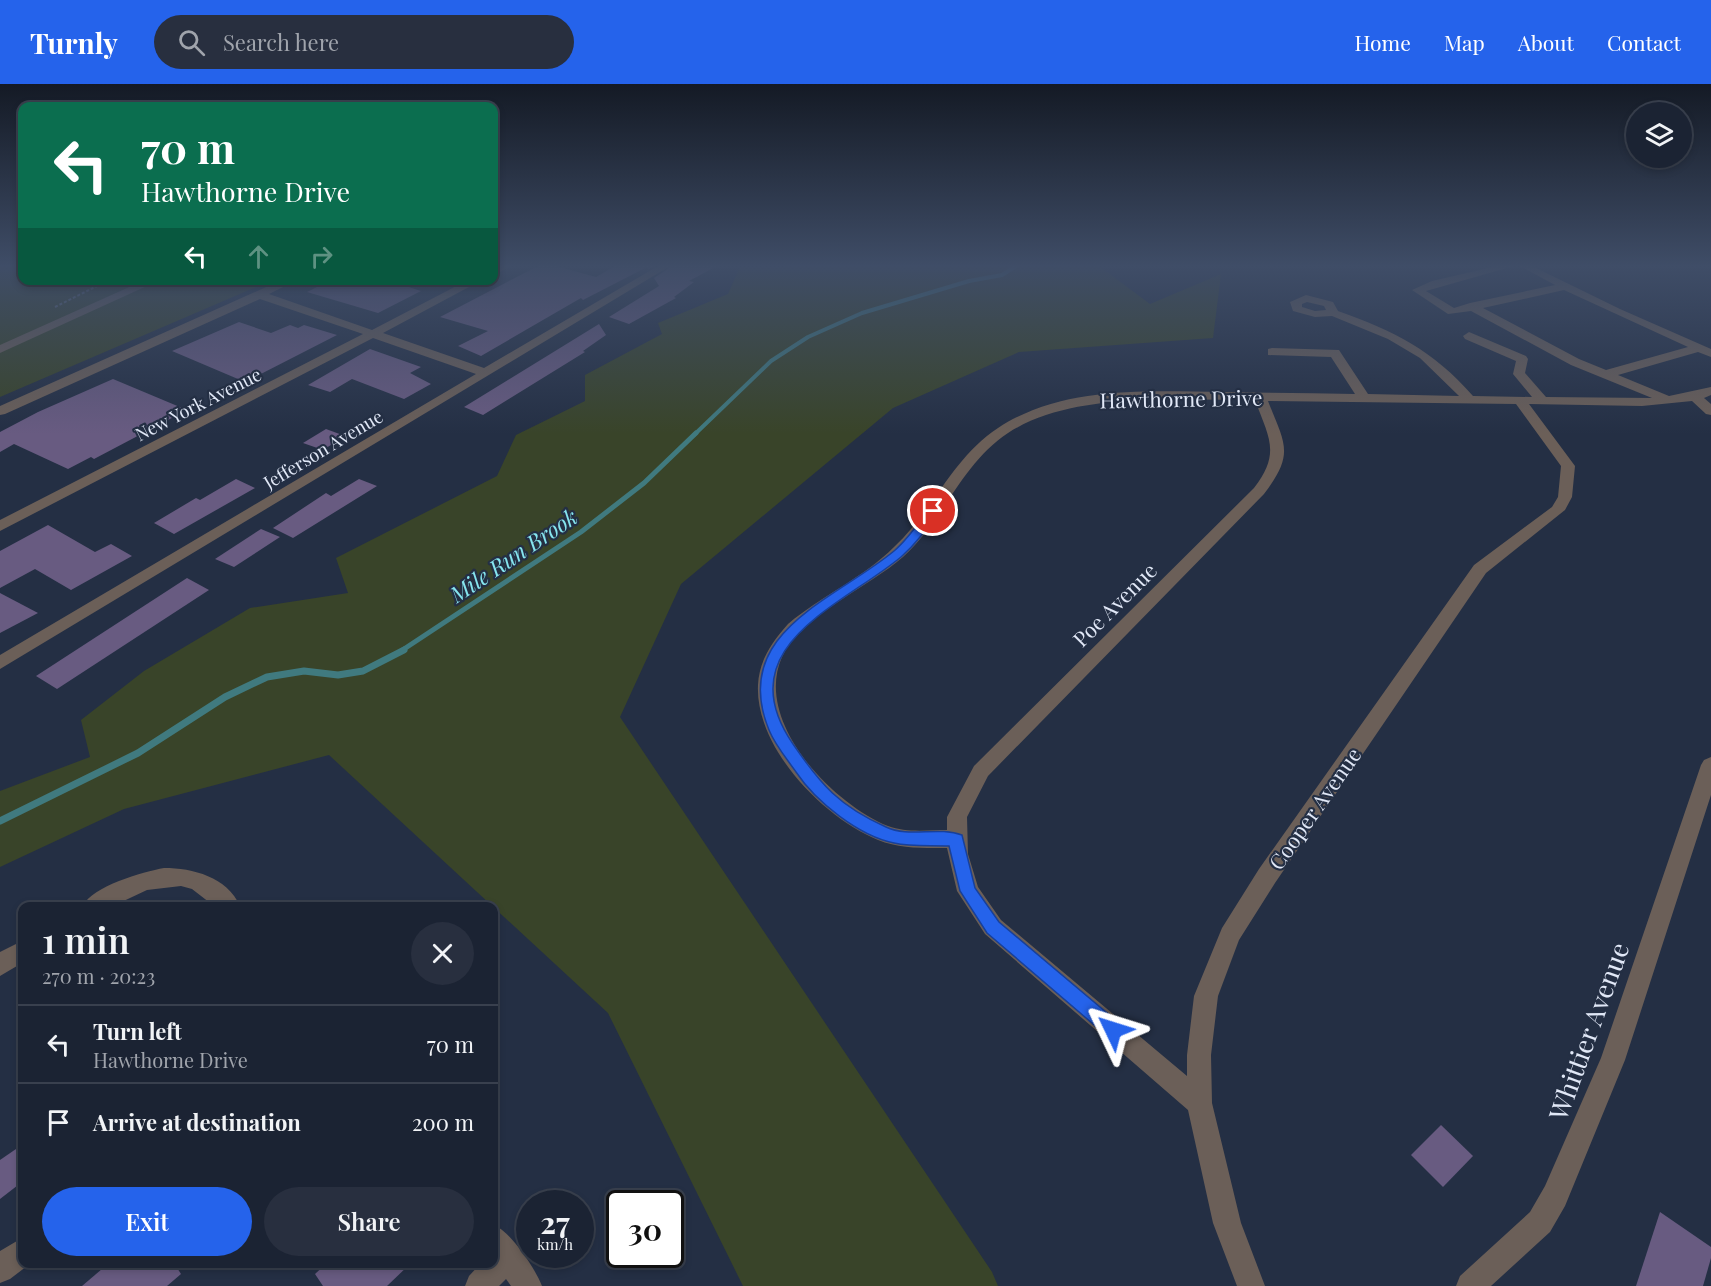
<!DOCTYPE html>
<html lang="en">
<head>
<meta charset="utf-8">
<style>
  :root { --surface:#1b2333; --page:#282f3f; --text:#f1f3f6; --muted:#a0a4ac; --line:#39404e; --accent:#2563eb }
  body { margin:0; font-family:"Playfair Display",serif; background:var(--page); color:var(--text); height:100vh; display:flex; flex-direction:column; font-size:22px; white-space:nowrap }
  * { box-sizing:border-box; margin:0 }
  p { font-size:20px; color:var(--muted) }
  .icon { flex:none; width:33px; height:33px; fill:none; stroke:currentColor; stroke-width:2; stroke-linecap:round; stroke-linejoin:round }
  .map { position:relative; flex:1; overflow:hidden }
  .drawer { position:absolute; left:18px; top:818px; width:480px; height:366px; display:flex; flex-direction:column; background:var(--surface); border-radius:12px; box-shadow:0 3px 9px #0003,0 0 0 2px var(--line) }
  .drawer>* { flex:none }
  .guide { position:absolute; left:18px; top:18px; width:480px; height:183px; border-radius:12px; box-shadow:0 3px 9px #0003,0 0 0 2px var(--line); background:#0b6e4f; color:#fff; overflow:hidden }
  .buttons { position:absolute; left:1626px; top:18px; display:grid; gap:12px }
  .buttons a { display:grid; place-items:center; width:66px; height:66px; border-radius:50%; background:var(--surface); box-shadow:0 3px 9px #0003,0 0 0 2px var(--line); font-size:30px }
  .speed { position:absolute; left:516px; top:1106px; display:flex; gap:12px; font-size:30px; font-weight:700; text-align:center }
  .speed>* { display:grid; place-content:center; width:78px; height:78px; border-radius:50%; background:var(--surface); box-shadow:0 3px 9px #0003,0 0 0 2px var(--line); line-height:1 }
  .speed small { font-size:15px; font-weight:400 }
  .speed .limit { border:3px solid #111; border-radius:9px; background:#fff; color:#111 }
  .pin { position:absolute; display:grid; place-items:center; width:51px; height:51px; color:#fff; margin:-26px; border:3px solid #fff; border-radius:50%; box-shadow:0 2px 6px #0007 }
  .me { position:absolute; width:66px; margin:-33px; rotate:311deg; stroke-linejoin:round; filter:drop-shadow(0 0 4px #0008) }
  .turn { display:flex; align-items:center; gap:21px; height:126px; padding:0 24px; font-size:27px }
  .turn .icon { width:78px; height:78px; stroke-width:2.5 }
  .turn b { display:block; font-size:42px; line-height:51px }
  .lanes { display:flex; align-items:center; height:57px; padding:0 24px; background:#0003; justify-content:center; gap:30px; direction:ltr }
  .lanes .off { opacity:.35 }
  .round { display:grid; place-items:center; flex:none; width:63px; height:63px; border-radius:32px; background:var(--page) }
  .headline { display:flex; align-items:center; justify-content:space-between; height:102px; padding:0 24px }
  h1 { font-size:36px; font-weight:600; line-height:45px }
  .cta { display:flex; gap:12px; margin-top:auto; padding:12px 24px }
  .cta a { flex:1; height:69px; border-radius:36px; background:var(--accent); color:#fff; font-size:24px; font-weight:600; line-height:69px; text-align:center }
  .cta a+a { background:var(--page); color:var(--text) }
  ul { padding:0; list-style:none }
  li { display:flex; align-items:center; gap:18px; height:78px; padding:0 24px; border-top:2px solid var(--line) }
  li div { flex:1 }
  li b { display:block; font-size:22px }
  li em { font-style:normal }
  header { display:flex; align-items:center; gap:36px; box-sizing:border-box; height:84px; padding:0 30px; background:var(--accent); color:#fff }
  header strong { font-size:28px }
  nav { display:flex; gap:33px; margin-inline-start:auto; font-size:21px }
  .search { width:420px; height:54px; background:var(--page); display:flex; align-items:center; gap:15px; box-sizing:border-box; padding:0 21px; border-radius:33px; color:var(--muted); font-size:22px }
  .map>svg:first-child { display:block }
</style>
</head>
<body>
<header>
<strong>Turnly</strong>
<div class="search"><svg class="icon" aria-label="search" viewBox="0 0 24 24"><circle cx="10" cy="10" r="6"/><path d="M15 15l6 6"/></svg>Search here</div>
<nav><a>Home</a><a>Map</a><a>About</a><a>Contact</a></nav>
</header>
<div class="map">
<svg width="1711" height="1202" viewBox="0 0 1711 1202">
  <rect width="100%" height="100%" fill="#242f44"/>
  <g fill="#394429">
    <polygon points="0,182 22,182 22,196 270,197 0,313"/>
    <polygon points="783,182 1099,182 1150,220 1221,190 1213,254 1019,268 893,324 681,500 620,633 992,1188 998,1202 743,1202 608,929 329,671 124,725 0,783 0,707 90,673 81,636 144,587 250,524 348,509 336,474 497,392 516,351 585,317 585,291 662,250 658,239 728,210 740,183 777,184"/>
  </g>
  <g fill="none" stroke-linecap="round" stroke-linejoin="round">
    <polyline stroke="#407a7f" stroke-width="4" points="694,351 771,277 808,253 862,229 969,197 1002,191 1016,182"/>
    <polyline stroke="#407a7f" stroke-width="5" points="401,567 581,448 644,399 696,349"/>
    <polyline stroke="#407a7f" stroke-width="7" points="0,737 138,669 225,613 267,593 304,587 338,591 363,587 404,566"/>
  </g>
  <g fill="#685b81">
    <polygon points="538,182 556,182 596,193 615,182 654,182 649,185 647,183 583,216 581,214 481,272 458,262 488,247 440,233"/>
    <polygon points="672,182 717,182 689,197 694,198 674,213 676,214 629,240 609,233 659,202 654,194"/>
    <polygon points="331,196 352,196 370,202 387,196 421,207 378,229 307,208"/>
    <polygon points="239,238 271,249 290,241 298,244 304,241 337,251 245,298 172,267"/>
    <polygon points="599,240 606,251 583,267 585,268 483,331 464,323"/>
    <polygon points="370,265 421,283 410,289 431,300 404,315 352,295 330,308 308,301"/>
    <polygon points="113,295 187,326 94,375 91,373 68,385 14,360 0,368 0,348 38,328"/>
    <polygon points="326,345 345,352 323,366 303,359"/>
    <polygon points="236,395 255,404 174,450 154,439 196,414 200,416"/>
    <polygon points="359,395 377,402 293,454 273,444 326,409 331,412"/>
    <polygon points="48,441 95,468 111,460 132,472 71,506 35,485 0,504 0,467"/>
    <polygon points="261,445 280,453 234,483 215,475"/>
    <polygon points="187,494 209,506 57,605 36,592"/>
    <polygon points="0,509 38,529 0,549"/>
    <polygon points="1441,1041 1473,1072 1443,1103 1411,1071"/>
    <polygon points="16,1065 22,1078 22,1098 0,1115 0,1076"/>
    <polygon points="1660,1128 1711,1163 1711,1174 1703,1202 1636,1202"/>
    <polygon points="109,1179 174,1179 181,1190 167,1202 82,1202"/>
    <polygon points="327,1179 411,1179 387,1202 323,1202 315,1190"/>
  </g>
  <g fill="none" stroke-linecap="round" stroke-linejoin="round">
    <polyline stroke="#656f82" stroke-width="2" stroke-dasharray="3 2" stroke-linecap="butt" points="55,223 109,196"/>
    <g fill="#6b5f58" fill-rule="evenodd">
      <polygon points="499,182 511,182 494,191 494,184"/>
      <polygon points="658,182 670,182 0,585 0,571 476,290 373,254 0,447 0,436 363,250 260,215 5,330 0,331 0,322 282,196 297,196 269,210 372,246 468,196 482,196 383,249 484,284"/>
      <path d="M1497,182H1514L1426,207L1454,224L1470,219L1555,201L1520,182H1532L1620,225L1711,265V273L1698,268L1618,291L1669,312L1711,303V311L1704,314L1711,320V331L1706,330L1692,317L1642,322L1529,320L1575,382L1572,413L1565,426L1486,489L1275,799L1239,856L1218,912L1211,971L1212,1019L1241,1139L1265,1202H1237L1213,1139L1188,1026L985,850L957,807L947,764C924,764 900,765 878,756C824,734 755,664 758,601C759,577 772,558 788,540C821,512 863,494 894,463C933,427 952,374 998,344C1063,301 1149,307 1223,308C1267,309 1311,309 1355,310L1331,273L1268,271V265L1272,264L1339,266L1368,310L1459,312L1420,274L1388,255L1332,232L1315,233L1293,227L1290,218L1306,211L1333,218L1338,227C1394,247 1433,266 1473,312L1532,313L1513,290L1516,277L1465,255L1463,252L1469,248L1526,272L1528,275L1525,289L1546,313L1652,314L1571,281L1471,227L1448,230L1412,206L1432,197ZM1564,206L1688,263L1606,286L1579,275L1483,224ZM1307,218L1324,222L1326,226L1315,227L1302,223V220ZM1143,315L1255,316C1269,354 1281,369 1254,404L974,682L947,733V746C928,746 906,749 888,742C833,720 753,638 782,573C800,532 869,503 903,473C944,436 961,380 1008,349C1048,323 1097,319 1143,315ZM1268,317L1516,320L1561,382L1558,413L1552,423L1474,481L1259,785L1222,844L1194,912L1187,971V992L1001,836L978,803L968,770L967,733L988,692L1264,410C1295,369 1285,361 1268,317Z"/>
      <polygon points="145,196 160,196 0,269 0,261"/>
      <polygon points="1711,673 1711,711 1625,976 1565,1122 1550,1148 1491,1202 1456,1202 1460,1192 1530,1128 1545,1102 1601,974 1701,681 1704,676"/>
      <path d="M164,784C193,784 227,793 240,822H214L192,805L181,802L147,806L113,822H83C92,802 143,788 164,784Z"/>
      <polygon points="22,857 22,879 0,892 0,868"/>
      <path d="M494,1141C511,1148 535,1184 542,1202H511L506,1195L499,1202H465L469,1192L481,1179H494Z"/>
      <polygon points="22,1154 22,1179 31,1179 10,1195 0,1199 0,1167"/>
    </g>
  </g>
  <linearGradient id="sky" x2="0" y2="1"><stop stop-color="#141a25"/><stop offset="0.52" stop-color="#3f4d67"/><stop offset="1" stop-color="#3f4d67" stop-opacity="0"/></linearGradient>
  <rect width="1711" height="350" fill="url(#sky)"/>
  <path fill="#2563eb" stroke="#184099" stroke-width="1.5" d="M933,424L938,427C928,444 916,460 901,473C842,522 726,563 793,660C821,701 839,722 886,743C909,754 938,742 962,751L975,804L999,838L1119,939L1122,946L1119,952L1113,955L1107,952L987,849L960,807L949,762C931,761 912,763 894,759C859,752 816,718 796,688C787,675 775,661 769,646C729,548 835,516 894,467C908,455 918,440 929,425Z"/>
  <g text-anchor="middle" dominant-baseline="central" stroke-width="4.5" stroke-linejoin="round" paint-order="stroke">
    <g font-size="18" fill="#e1e8f7" stroke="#242f44">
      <text transform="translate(198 320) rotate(-27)">New York Avenue</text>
      <text transform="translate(323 365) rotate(-31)">Jefferson Avenue</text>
    </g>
    <g font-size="21" fill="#e1e8f7" stroke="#242f44">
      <text transform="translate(1181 314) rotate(-1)">Hawthorne Drive</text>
      <text transform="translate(1114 520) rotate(-45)">Poe Avenue</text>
      <text transform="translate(1314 724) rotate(-55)">Cooper Avenue</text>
    </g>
    <g font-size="22" font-style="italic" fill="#86e5ef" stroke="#242f44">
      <text transform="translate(513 471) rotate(-34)">Mile Run Brook</text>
    </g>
    <g font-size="26" fill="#e1e8f7" stroke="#242f44">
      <text transform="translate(1588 947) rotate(-70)">Whittier Avenue</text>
    </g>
  </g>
</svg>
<div class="buttons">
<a><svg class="icon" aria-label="layers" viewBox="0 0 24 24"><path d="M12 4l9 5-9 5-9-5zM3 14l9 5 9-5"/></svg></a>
</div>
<div class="speed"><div>27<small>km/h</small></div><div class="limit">30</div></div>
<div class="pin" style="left:933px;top:427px;background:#d93025"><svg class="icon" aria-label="arrive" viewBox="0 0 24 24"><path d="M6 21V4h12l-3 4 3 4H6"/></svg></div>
<svg class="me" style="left:1113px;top:946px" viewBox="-20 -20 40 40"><path d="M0-17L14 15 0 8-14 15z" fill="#2563eb" stroke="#fff" stroke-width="4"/></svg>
<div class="guide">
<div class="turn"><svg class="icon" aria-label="left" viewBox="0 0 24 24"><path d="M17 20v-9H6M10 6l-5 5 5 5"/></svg><div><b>70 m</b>Hawthorne Drive</div></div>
<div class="lanes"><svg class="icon" aria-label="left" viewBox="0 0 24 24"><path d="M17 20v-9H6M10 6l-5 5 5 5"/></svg><svg class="icon off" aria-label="ahead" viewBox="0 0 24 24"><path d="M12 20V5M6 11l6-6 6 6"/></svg><svg class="icon off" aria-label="right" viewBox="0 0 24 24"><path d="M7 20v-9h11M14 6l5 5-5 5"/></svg></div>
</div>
<section class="drawer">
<div class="headline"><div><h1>1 min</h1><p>270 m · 20:23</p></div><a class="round"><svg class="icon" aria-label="close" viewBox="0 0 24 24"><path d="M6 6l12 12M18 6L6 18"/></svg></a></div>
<ul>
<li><svg class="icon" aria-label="left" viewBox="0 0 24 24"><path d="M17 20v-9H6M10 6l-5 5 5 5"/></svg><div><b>Turn left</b><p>Hawthorne Drive</p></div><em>70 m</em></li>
<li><svg class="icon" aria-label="arrive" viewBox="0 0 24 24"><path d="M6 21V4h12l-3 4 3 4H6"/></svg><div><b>Arrive at destination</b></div><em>200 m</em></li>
</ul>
<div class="cta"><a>Exit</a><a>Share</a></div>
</section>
</div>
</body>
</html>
